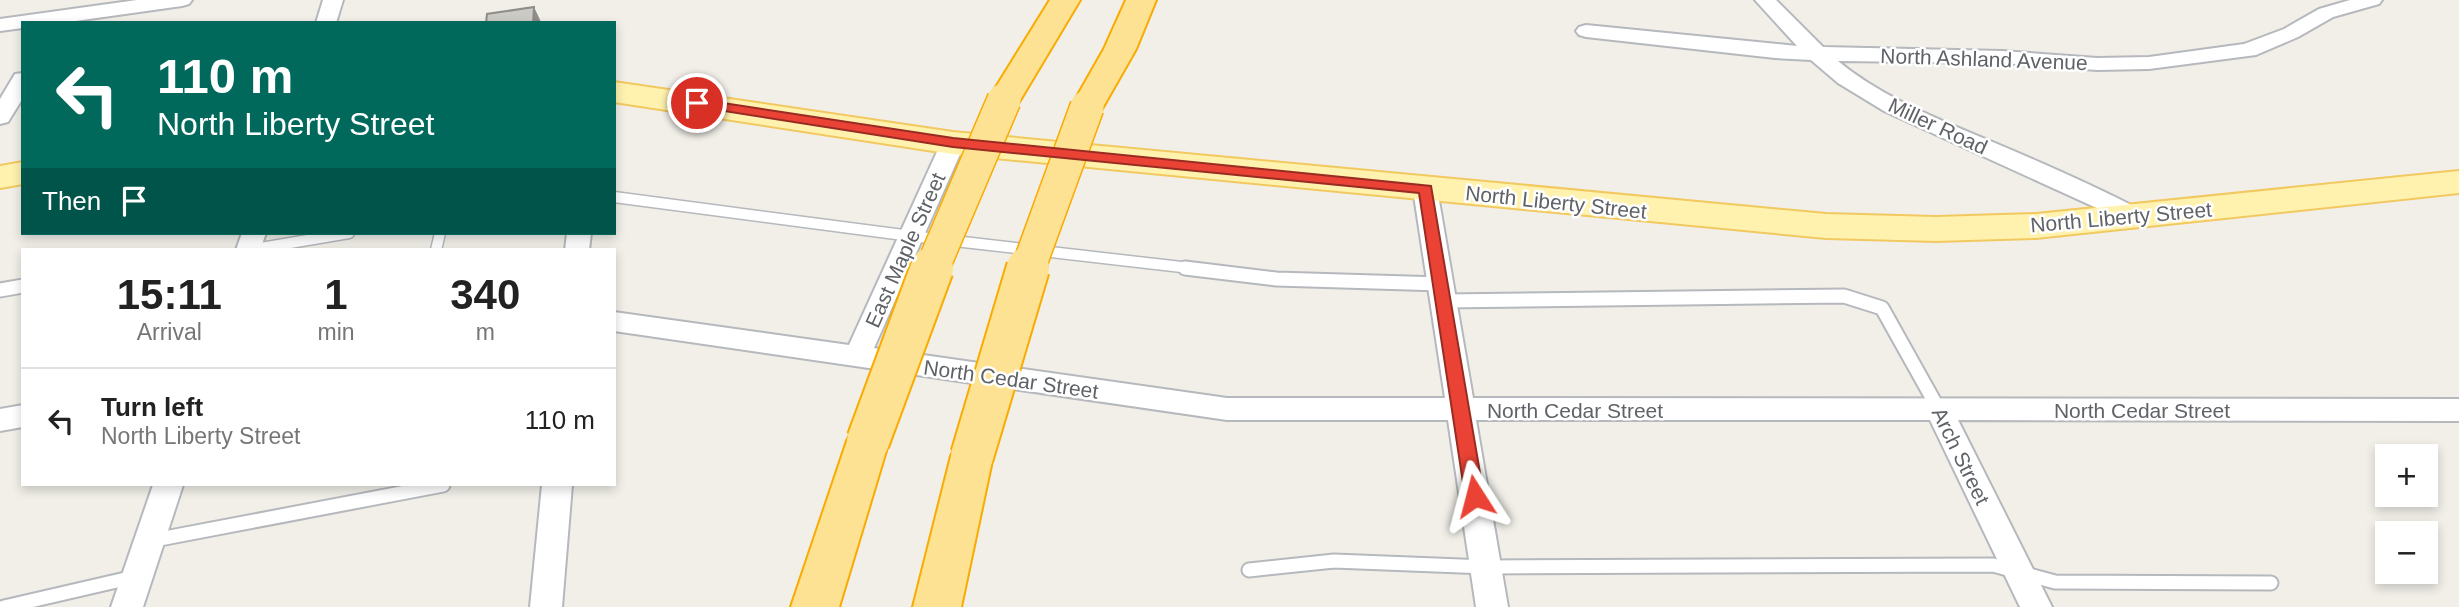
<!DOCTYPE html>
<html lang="en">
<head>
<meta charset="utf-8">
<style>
  :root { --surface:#fff; --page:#f6f6f6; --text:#222; --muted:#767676; --line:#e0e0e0 }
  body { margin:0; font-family:Helvetica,sans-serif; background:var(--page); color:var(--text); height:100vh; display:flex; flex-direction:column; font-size:26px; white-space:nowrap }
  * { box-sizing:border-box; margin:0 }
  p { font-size:23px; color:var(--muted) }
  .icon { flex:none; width:38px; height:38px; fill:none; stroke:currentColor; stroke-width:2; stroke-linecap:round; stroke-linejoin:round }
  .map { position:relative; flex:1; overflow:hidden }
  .details { position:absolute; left:21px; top:248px; width:595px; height:238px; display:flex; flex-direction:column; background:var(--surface); border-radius:0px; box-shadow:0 4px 10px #0003 }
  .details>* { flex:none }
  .guide { position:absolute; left:21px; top:21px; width:595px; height:214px; border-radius:0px; box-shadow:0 4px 10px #0003; background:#00695c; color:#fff; overflow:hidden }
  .buttons { position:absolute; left:2375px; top:444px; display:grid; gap:14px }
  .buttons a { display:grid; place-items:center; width:63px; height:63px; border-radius:0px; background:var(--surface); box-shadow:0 4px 10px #0003; font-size:35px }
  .pin { position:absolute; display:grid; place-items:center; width:60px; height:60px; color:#fff; margin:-30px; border:4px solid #fff; border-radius:50%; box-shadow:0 2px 7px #0007 }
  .me { position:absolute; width:77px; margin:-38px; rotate:351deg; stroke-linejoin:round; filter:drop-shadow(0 0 5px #0008) }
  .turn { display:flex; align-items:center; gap:24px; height:147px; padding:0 21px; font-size:32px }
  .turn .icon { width:91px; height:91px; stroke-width:2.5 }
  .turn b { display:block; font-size:49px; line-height:60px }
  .then { display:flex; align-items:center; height:66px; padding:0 21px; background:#0003; gap:14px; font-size:26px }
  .eta { display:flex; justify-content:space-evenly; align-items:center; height:119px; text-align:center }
  .eta b { font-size:42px; font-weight:800; line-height:49px }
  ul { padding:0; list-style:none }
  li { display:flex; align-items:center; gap:21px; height:105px; padding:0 21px; border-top:2px solid var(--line) }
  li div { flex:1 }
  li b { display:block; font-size:26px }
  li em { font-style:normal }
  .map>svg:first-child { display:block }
</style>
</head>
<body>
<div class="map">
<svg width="2459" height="607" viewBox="0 0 2459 607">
  <rect width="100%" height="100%" fill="#f1efe8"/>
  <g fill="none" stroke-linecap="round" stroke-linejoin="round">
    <g stroke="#b5b8bc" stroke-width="13">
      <g id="lane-far1">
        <polyline points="614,197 911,236 1199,269"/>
        <polyline points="249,250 349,233"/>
        <polyline points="436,250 440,233"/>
      </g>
    </g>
    <g stroke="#b5b8bc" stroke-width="17">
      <g id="lane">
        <polyline points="1185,268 1276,279 1441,284"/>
        <polyline points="0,290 23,286"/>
        <polyline points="1443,301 1844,296 1882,308 1939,410"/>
        <polyline points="149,541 443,485"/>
        <polyline points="1249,570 1334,561 1486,567 1993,565 2055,582 2271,583"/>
        <polyline points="4,607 134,577"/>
      </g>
    </g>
    <g stroke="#b5b8bc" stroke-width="4">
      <g id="street">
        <polygon points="137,0 192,0 189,4 182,6 61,23 23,23 23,28 0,31 0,19"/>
        <polygon points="323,0 343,0 336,23 316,23"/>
        <path d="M1755,0H1776L1823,47L2002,51L2097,58L2149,57L2244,44L2284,29L2319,9L2350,0H2382L2379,4L2333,17L2298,37L2256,55L2149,69L2097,70L2002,63L1838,61C1884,99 1941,120 1995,143C2045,164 2095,186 2143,211L2146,217L2143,223L2134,225L1884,111L1838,83L1811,60L1775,58L1586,37L1579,35L1576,31L1579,27L1586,25L1797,46Z"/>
        <polygon points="23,73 23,98 8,122 0,124 0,99 15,74"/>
        <polygon points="953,136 961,138 965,143 874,348 1227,398 1445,398 1413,189 1417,184 1425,181 1433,184 1437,189 1473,398 2459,399 2459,421 1958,420 2052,607 2020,607 1930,420 1476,420 1508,607 1476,607 1448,420 1227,420 614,331 614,312 849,345 941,143 945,138"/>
        <polygon points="242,233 266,233 260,250 236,250"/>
        <polygon points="567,233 591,233 589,250 565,250"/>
        <polygon points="23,405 23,427 0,431 0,409"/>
        <polygon points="153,485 183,485 143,607 111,607"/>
        <polygon points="542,485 572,485 562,607 530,607"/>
      </g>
    </g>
    <g stroke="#f2c960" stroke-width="4">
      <g id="primary">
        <polygon points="614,82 953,132 1826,214 1936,217 2036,214 2459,171 2459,193 2036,238 1936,241 1826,238 953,154 614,102"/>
        <polygon points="23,162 23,184 0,188 0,166"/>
      </g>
    </g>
    <g stroke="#f9ab00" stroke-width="4">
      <g id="highway">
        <polygon points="1050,0 1080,0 1016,107 1004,110 992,107 988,100"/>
        <polygon points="1126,0 1156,0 1136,49 1099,114 1087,117 1075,114 1071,107 1104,49"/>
        <polygon points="868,424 883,429 889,441 839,607 791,607 847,441 853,429"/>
        <polygon points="972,439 987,444 993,456 961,607 913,607 951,456 957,444"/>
      </g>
    </g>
    <use href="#lane-far1" stroke="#fff" stroke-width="10"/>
    <use href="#lane" stroke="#fff" stroke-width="13"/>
    <use href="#street" fill="#fff" fill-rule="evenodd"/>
    <use href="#primary" fill="#fff2af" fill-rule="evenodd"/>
    <use href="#highway" fill="#fde293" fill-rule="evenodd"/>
    <g stroke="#f9ab00" stroke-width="36" stroke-linecap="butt">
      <g id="highway-bridge-far1">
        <polyline points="932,269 1004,100"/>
        <polyline points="1028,269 1087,107"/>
      </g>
    </g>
    <g stroke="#f9ab00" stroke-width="46" stroke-linecap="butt">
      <g id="highway-bridge">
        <polyline points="868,441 932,268"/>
        <polyline points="972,456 1028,268"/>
      </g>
    </g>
    <use href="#highway-bridge-far1" stroke="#fde293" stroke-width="33"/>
    <use href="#highway-bridge" stroke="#fde293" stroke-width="42"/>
  </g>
  <polygon fill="#8f8d8a" points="534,7 541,22 541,23 533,23"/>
  <polygon fill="#cccac5" stroke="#8f8d8a" stroke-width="2" points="534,7 533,23 486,23 487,14"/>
  <polygon fill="#ea4335" stroke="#982c22" stroke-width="2" points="697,99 953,138 1431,186 1484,496 1481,502 1475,504 1468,502 1465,496 1419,193 953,147 692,106 692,100"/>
  <g text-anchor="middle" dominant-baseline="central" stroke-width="5" stroke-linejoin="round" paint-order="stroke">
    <g font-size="21" fill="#5f6368" stroke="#fff">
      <text transform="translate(1984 59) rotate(2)">North Ashland Avenue</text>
      <text transform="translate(1938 126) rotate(25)">Miller Road</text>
      <text transform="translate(1556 202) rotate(6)">North Liberty Street</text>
      <text transform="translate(2121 217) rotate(-5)">North Liberty Street</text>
      <text transform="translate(905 250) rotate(-66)">East Maple Street</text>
      <text transform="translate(1011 379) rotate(8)">North Cedar Street</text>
      <text x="1575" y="410">North Cedar Street</text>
      <text x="2142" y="410">North Cedar Street</text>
      <text transform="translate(1961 456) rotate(64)">Arch Street</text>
    </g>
  </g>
</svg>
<div class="buttons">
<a>+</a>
<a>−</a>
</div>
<div class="pin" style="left:697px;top:103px;background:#d93025"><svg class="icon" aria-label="arrive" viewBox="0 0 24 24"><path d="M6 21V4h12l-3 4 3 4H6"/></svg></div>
<svg class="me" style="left:1475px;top:496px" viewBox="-20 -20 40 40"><path d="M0-17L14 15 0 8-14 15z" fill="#ea4335" stroke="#fff" stroke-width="4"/></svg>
<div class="guide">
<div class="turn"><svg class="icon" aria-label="left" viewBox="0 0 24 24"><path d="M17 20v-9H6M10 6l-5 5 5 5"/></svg><div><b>110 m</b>North Liberty Street</div></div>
<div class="then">Then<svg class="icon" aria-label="arrive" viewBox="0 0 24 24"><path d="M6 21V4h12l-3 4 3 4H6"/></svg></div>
</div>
<section class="details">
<div class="eta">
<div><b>15:11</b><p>Arrival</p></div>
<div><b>1</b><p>min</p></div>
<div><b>340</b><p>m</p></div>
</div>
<ul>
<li><svg class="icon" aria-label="left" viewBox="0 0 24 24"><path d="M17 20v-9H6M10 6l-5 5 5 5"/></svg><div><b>Turn left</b><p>North Liberty Street</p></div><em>110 m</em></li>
</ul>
</section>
</div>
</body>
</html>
